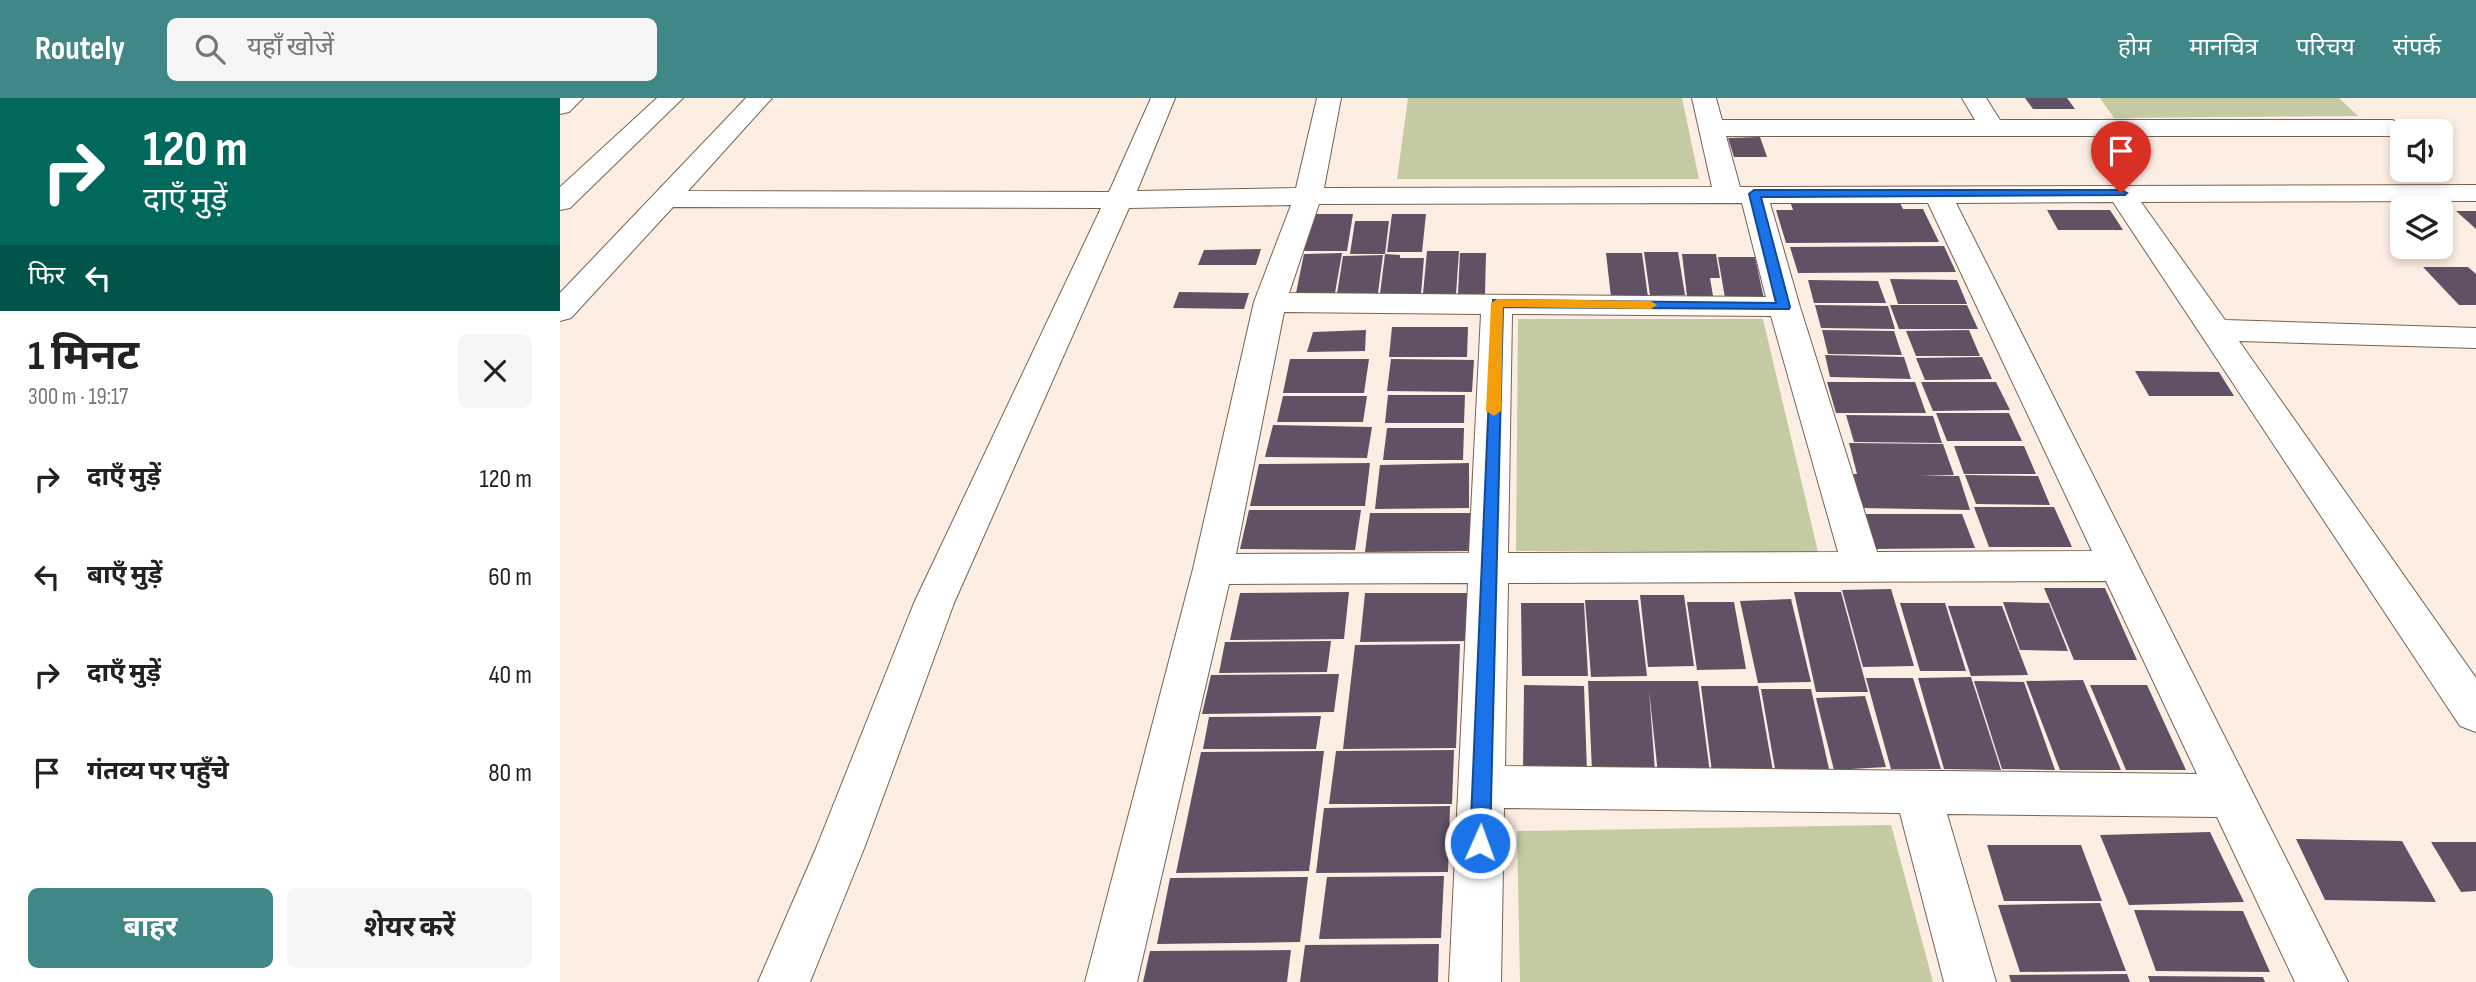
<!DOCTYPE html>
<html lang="hi">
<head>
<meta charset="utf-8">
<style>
  :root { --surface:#fff; --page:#f6f6f6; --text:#222; --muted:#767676; --accent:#408887 }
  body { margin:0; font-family:"Sofia Sans Condensed","Noto Sans Devanagari",sans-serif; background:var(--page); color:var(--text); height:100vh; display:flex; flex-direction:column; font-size:26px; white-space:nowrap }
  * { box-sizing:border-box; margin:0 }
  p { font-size:23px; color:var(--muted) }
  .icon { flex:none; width:38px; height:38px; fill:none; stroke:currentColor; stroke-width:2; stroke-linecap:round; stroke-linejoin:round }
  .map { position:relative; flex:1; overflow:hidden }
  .details { display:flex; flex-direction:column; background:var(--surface); width:560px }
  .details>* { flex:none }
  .hud { background:#00695c; color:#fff; overflow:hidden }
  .buttons { position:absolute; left:1830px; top:21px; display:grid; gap:14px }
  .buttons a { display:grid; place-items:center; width:63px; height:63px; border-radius:10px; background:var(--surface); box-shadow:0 4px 10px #0003; font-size:35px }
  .pin { position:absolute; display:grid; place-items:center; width:60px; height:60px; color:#fff; margin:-72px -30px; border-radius:50% 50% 50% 0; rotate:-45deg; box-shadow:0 0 7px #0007 }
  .pin .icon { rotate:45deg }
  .me { position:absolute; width:77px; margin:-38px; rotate:2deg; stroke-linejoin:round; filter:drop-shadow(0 0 5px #0008) }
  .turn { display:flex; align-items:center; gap:24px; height:147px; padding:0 28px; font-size:32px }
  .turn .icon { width:91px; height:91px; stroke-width:2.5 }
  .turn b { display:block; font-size:49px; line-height:60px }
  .then { display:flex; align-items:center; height:66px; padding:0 28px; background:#0003; gap:14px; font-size:26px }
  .round { display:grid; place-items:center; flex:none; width:74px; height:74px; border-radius:10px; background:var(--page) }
  .summary { display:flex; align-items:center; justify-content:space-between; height:119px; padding:0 28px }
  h1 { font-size:42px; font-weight:700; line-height:52px }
  .button { display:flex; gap:14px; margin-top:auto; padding:14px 28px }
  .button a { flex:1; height:80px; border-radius:10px; background:var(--accent); color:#fff; font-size:28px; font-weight:700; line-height:80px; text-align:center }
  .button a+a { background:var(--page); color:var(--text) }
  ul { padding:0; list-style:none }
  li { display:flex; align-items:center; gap:21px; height:98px; padding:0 28px }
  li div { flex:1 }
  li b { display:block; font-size:26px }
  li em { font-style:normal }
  header { display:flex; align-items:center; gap:42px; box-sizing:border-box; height:98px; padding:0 35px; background:var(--accent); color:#fff }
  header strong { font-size:33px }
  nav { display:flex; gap:38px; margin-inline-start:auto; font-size:24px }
  .search { width:490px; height:63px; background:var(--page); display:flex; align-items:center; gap:18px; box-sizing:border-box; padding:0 24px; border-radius:10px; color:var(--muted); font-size:26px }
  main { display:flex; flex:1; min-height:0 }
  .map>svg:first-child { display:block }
</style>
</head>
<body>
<header>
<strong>Routely</strong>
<div class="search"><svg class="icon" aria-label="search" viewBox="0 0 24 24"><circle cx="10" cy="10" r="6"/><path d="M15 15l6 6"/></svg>यहाँ खोजें</div>
<nav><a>होम</a><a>मानचित्र</a><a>परिचय</a><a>संपर्क</a></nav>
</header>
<main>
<section class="details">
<div class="hud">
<div class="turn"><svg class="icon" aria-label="right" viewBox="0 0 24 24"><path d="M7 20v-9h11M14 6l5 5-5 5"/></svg><div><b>120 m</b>दाएँ मुड़ें</div></div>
<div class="then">फिर<svg class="icon" aria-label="left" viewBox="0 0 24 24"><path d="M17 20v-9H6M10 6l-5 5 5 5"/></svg></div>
</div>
<div class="summary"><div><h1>1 मिनट</h1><p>300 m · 19:17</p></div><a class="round"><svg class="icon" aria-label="close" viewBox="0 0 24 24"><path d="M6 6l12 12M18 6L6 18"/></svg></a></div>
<ul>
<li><svg class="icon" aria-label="right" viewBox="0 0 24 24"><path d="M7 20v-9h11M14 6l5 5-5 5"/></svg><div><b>दाएँ मुड़ें</b></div><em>120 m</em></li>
<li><svg class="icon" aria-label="left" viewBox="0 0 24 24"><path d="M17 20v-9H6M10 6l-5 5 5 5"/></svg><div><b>बाएँ मुड़ें</b></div><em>60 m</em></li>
<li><svg class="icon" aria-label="right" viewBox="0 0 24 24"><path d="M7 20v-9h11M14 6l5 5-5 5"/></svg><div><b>दाएँ मुड़ें</b></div><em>40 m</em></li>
<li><svg class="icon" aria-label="arrive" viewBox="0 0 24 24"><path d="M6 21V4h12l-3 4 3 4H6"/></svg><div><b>गंतव्य पर पहुँचे</b></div><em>80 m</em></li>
</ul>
<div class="button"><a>बाहर</a><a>शेयर करें</a></div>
</section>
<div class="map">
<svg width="1916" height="884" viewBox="0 0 1916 884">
  <rect width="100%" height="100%" fill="#fdeee3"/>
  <g fill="#c4cba2">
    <polygon points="848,0 1122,0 1139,81 837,81"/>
    <polygon points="1540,0 1779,0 1798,18 1554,20"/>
    <polygon points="958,221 1203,221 1258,454 956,453"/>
    <polygon points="1331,727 1373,884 960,884 957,733"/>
  </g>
  <g fill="#605165">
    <polygon points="1465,0 1507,0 1515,11 1473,11"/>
    <polygon points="1200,39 1207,59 1174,59 1168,40"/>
    <polygon points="1230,103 1339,103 1343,111 1363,111 1379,144 1226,145 1216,112 1233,112"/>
    <polygon points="1487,112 1550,112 1563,132 1498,132"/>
    <polygon points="1896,113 1916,113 1916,131"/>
    <polygon points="752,116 793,116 787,153 744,153"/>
    <polygon points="832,116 866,116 862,154 827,154"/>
    <polygon points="795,123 829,123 825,156 790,156"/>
    <polygon points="1384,148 1396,174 1238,175 1230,149"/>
    <polygon points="701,151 696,167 638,167 644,152"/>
    <polygon points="867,153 899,153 896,196 863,196"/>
    <polygon points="1084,154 1118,154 1125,197 1090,197"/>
    <polygon points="782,155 775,195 736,195 744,156"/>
    <polygon points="900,155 926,155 925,196 898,196"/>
    <polygon points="1046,155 1082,155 1088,199 1051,199"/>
    <polygon points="825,156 840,157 840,160 864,160 861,196 820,196"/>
    <polygon points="1122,156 1156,156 1160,180 1150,180 1153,198 1127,198"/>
    <polygon points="823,157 818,195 777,196 783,158"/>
    <polygon points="1158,159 1195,159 1204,201 1165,200"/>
    <polygon points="1863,169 1908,169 1916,176 1916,207 1899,207"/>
    <polygon points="1330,181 1397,182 1407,206 1338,206"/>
    <polygon points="1248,182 1318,183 1326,205 1254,205"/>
    <polygon points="619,194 689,195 684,211 613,210"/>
    <polygon points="1255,207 1328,208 1335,231 1261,230"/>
    <polygon points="1330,207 1407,207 1418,231 1339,231"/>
    <polygon points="832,229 908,229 907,259 829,259"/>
    <polygon points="806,232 805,253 747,254 753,234"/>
    <polygon points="1262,232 1334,233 1342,257 1268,256"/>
    <polygon points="1409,232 1420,258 1356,258 1346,233"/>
    <polygon points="1265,257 1344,259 1351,281 1270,279"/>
    <polygon points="1422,259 1432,281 1365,282 1356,260"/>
    <polygon points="730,261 809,261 804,295 723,295"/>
    <polygon points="831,261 914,262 912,294 827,293"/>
    <polygon points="1575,273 1659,274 1674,298 1589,298"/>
    <polygon points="1267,284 1355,284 1366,315 1276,315"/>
    <polygon points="1361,284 1436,284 1450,312 1373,313"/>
    <polygon points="828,297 905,297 904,325 825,325"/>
    <polygon points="723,298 807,298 803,324 717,324"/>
    <polygon points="1376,315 1449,315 1462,343 1387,343"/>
    <polygon points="1286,317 1373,318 1382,345 1294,344"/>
    <polygon points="713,327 812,329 807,360 705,359"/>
    <polygon points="827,330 904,330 903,362 823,362"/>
    <polygon points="1289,345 1383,346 1394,377 1359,378 1399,378 1410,412 1301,410 1293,376 1297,376"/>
    <polygon points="1394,348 1464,348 1476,376 1404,376"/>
    <polygon points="810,365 805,408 690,408 699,366"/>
    <polygon points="909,365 909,410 815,411 820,367"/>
    <polygon points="1405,377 1478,378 1490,407 1416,406"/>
    <polygon points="1414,409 1494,409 1512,449 1429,449"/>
    <polygon points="689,412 801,412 795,452 680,451"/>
    <polygon points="810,415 914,415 913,453 805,454"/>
    <polygon points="1302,416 1402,416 1415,450 1312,451"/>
    <polygon points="1484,490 1545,490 1577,562 1514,562"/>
    <polygon points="1331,491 1354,568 1303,569 1282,492"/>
    <polygon points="789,494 784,541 670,542 680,495"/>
    <polygon points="1234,494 1281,494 1308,594 1256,594"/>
    <polygon points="805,495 912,495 911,543 800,544"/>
    <polygon points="1080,497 1124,497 1134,568 1088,569"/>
    <polygon points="1231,501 1251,584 1198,585 1180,503"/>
    <polygon points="1025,502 1078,502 1087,578 1031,579"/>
    <polygon points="1127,504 1174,504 1186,571 1137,572"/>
    <polygon points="1443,504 1489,505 1508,553 1460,552"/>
    <polygon points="961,505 1024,505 1028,578 962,578"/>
    <polygon points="1340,505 1385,505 1406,573 1360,573"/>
    <polygon points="1388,508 1442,508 1468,577 1411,578"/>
    <polygon points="771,543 767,574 659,575 665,544"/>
    <polygon points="900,546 896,650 783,651 795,547"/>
    <polygon points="779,576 774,614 642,616 651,577"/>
    <polygon points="1411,579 1441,672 1384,671 1358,580"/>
    <polygon points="1306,580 1353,580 1381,671 1331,671"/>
    <polygon points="1523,582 1561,672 1500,672 1466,583"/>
    <polygon points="1028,583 1138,583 1150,675 1098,676 1089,592 1095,673 1032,673"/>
    <polygon points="1414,583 1464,584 1495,672 1442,671"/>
    <polygon points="964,587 1024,588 1027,674 963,674"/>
    <polygon points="1530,587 1587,587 1626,672 1566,672"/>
    <polygon points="1141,588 1198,588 1213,673 1152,674"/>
    <polygon points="1201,591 1251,591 1269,671 1215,671"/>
    <polygon points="1305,598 1326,669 1274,672 1256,600"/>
    <polygon points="761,618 756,651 643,651 649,619"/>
    <polygon points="894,652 892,706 769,706 776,653"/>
    <polygon points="764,653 749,773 616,775 641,654"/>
    <polygon points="890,708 888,774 756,775 764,710"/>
    <polygon points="1650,734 1684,804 1569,807 1540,737"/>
    <polygon points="1736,741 1842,743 1876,804 1765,802"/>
    <polygon points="1871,744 1916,744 1916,793 1901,794"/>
    <polygon points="1427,747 1521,747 1542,803 1444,803"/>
    <polygon points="884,778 881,840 759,841 767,779"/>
    <polygon points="748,779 740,844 597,846 610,780"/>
    <polygon points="1540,805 1566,873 1460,874 1438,807"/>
    <polygon points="1574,812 1683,813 1710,874 1596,873"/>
    <polygon points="879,846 878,884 740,884 745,847"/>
    <polygon points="731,852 727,884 583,884 590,853"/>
    <polygon points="1567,876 1570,884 1451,884 1449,877"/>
    <polygon points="1588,878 1703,879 1705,884 1590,884"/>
  </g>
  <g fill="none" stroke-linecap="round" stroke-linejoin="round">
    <g stroke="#776251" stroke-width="2">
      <g id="minor">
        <polygon points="0,0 23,0 9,14 0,16"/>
        <polygon points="97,0 123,0 10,110 0,112 0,89"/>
        <path d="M186,0H212L128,93L549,94L591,0H615L577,93L736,90L757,0H781L764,90L1152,89L1132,0H1156L1162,22H1415L1402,0H1426L1440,22H1832L1841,25L1845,30L1841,35L1832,38H1166L1180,89L1916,87V103L1581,104L1665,222L1916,230V250L1679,243L1916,580V634L1900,628L1553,104L1396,105L1788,884H1735L1657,719L1387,716L1436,884H1384L1340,715L944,710L941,884H889L908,485L669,486L577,884H525L633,471L694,204L731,107L569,110L394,505L305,748L250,884H198L257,748L354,505L541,110L113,109L11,220L0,223V195ZM1182,105L1206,199L729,195L759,106ZM1210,105H1368L1532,453L1317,454L1240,209ZM724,214L921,216L909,455L676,456ZM952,216L1211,218L1278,454L948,455ZM1546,483L1637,676L945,668L948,485Z"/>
      </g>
    </g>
    <use href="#minor" fill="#fff" fill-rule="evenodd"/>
  </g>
  <polygon fill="#1a73e8" stroke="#114b97" stroke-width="2" points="1561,92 1567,95 1565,97 1201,99 1230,209 1229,211 943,209 930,745 927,751 920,754 913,751 910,745 933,202 1216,205 1189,96 1194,92"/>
  <polygon fill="#f59e0b" points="937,201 1091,203 1097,207 1091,211 943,209 941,313 934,318 926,313 931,205"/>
</svg>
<div class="buttons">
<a><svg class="icon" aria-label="sound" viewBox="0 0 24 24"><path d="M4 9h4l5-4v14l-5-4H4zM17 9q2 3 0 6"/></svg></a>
<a><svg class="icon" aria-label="layers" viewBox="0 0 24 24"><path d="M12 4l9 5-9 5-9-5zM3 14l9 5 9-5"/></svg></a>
</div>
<div class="pin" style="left:1561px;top:95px;background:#d93025"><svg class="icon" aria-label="arrive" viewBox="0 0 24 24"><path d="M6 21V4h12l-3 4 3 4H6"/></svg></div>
<svg class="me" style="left:920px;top:745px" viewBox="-20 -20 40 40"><circle r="17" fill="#1a73e8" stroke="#fff" stroke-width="3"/><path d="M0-11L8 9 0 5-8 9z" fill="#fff"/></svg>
</div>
</main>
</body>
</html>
